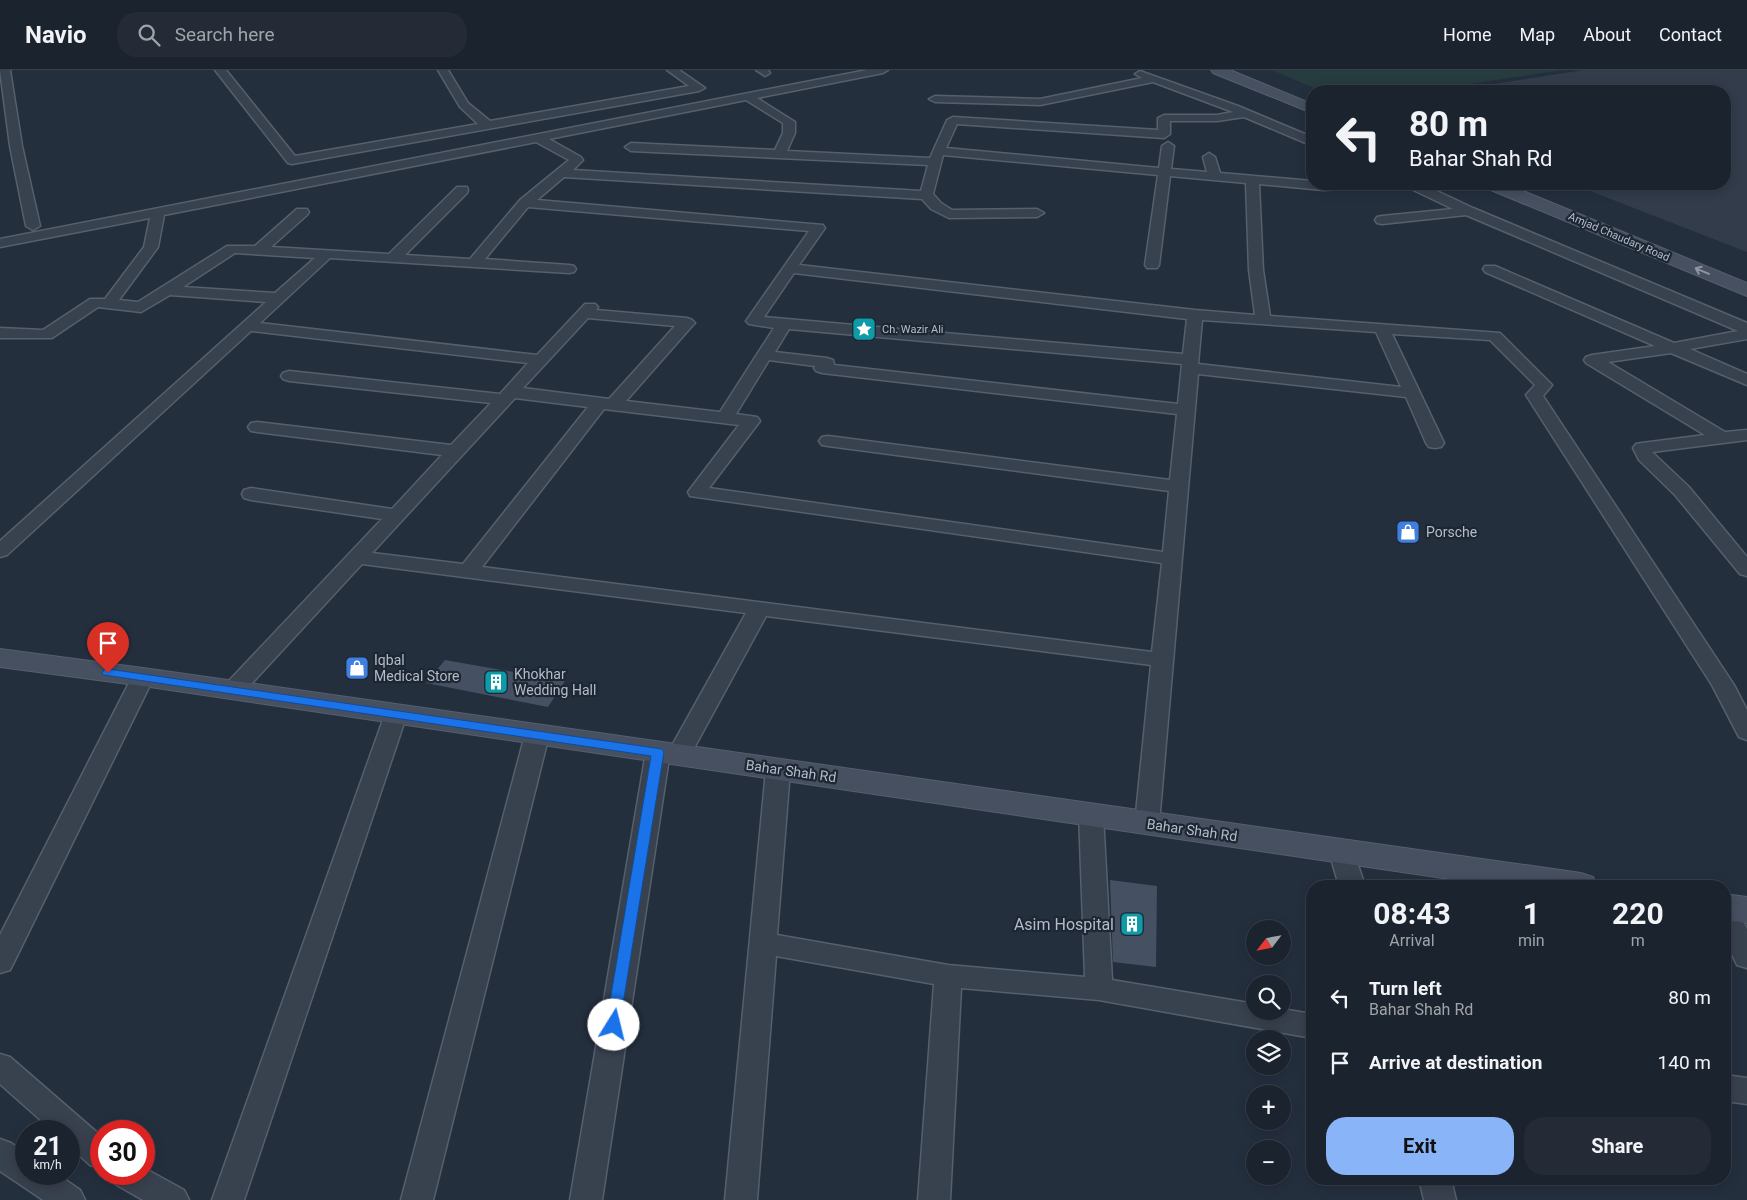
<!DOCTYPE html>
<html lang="en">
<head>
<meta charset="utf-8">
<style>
  :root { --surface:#1b232e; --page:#242b36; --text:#f1f3f6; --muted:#a0a4aa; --line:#39404a; --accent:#8ab4f8 }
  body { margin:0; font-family:Roboto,sans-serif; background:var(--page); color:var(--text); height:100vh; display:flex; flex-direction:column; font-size:19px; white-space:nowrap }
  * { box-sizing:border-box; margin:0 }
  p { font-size:16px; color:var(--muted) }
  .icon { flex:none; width:28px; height:28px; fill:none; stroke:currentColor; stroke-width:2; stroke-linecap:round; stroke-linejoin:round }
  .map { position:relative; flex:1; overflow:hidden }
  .details { position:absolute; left:1306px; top:810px; width:425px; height:305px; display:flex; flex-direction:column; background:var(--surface); border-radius:20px; box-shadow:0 2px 12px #0003,0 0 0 1px var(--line) }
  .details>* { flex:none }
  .guide { position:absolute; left:1306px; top:15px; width:425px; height:105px; border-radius:20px; box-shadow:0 2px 12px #0003,0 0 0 1px var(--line); background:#1b232e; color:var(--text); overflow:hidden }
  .needle { width:32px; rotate:238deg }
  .fabs { position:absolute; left:1246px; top:850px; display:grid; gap:10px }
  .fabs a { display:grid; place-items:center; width:45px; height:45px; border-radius:50%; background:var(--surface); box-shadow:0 2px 12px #0003,0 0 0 1px var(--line); font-size:25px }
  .speed { position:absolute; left:15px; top:1050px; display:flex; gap:10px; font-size:25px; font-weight:700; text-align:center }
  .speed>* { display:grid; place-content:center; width:65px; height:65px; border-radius:50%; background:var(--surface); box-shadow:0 2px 12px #0003,0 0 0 1px var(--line); line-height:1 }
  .speed small { font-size:12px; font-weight:400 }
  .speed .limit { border:8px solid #d22; background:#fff; color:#111 }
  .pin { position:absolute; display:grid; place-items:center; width:42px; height:42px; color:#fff; margin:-51px -21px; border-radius:50% 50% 50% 0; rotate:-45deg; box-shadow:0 0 5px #0007 }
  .pin .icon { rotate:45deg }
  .me { position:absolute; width:55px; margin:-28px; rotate:9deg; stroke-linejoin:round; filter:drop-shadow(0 0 4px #0008) }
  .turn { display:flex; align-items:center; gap:18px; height:105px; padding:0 20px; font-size:22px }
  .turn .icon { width:65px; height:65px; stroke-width:2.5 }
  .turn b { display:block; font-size:35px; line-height:42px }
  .eta { display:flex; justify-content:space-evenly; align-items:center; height:85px; text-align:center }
  .eta b { font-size:30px; font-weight:700; line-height:35px }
  .button { display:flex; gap:10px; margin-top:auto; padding:10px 20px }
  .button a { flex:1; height:58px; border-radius:20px; background:var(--accent); color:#111; font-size:20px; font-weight:700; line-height:58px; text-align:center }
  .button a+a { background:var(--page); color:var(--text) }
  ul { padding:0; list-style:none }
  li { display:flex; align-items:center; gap:15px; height:65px; padding:0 20px }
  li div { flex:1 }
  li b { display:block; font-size:19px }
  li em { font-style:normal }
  header { display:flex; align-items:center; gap:30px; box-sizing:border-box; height:70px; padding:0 25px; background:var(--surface); border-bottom:1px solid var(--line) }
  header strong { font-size:24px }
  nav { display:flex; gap:28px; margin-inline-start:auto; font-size:18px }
  .search { width:350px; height:45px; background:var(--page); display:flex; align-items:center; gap:12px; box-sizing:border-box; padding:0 18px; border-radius:20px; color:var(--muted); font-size:19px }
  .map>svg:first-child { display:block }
</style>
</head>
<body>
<header>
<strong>Navio</strong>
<div class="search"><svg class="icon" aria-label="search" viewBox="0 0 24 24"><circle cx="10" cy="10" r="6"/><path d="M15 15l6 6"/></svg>Search here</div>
<nav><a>Home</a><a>Map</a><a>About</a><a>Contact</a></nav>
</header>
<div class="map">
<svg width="1747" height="1130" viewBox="0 0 1747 1130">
  <rect width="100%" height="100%" fill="#242f3e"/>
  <polygon fill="#323c4b" points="1584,0 1747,0 1747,182 1572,114 1725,114 1725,21 1449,21"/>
  <polygon fill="#263c3f" points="1272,0 1562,0 1423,21 1321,21"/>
  <g fill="#455162">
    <polygon points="445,590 565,611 548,637 426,613"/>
    <polygon points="1110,810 1157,816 1156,897 1113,892"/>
  </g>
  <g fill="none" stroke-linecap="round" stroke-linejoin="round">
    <g stroke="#565f6c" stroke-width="3">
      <g id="street">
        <polygon points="0,0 10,0 22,76 40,156 33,160 26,156 10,76"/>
        <polygon points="215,0 226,0 295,86 478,54 460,37 438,0 448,0 468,33 490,51 689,16 667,0 679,0 705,18 699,21 292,94 288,93"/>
        <polygon points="756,0 768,0 770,3 765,6"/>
        <path d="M867,0H888L883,3L757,28L795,52V63L787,81L930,88L947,50L953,47L1158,60V48L1164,45H1217L1233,42L1153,12L1040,35L935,32L929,29L935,26L1040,29L1142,8L1135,4L1140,1L1238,36L1312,67V74H1308L1244,47L1217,51H1170V64L1164,68L957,54L946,78L1159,98L1162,76L1168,72L1174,76L1171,99L1207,102L1203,87L1209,83L1215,87L1220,103L1312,111V114H1368L1367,117L1362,118L1323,120L1259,114L1263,200L1270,246L1500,263L1552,315L1543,326L1734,615L1747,640V670L1739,667L1712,615L1526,325L1535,315L1490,270L1392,264L1444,373L1441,377L1435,378L1429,377L1426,373L1406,327L1198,304L1159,753L1156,759L1147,762L1138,759L1135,753L1151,595L766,546L687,691L679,693L671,691L669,688L602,1130H570L646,682L650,676L658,674L666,676L669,681L746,543L362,494L241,625L233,627L225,625L222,620L225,615L382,449L251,430L244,428L242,424L244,420L251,418L392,439L442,385L257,362L251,361L248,357L251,353L257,352L451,375L491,333L289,311L283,309L281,306L283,303L289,301L500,324L528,293L251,261L7,485L0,487V471L266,232L170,225L141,242L98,237L52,268H0V258L43,260L90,229H105L144,177L150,148L0,177V169ZM746,30L783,53V63L775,80L631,73L625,77L631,81L928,95L921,121L573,100L583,90L581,87L549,69ZM536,72L569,90L520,130L470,189L405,185L467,123L468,120L467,117H457L389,184L271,177L307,145L309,142L307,139H297L255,176H227L138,232L119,230L158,177L164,145ZM943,85L1158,105L1145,195L1147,198H1157L1159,195L1170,106L1246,113L1249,200L1255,245L1195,240L799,195L825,158L823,155L537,130L564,107L922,129L931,139L949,148L1037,147L1044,143L1037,139L952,140L941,133L933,124ZM528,137L809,161L746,251L749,254L774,258L720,342L626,331L692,256L695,253L692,250L687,248L596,240L598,237L595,234H585L537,285L260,253L330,188L569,203L574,202L576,199L574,196L569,195L485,189ZM235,183L315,188L275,223L183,217ZM794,203L1187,249L1183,284L764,247ZM588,248L675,256L609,329L523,318ZM1202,250L1376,262L1401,317L1198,294ZM789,259L1182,294L1178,334L834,295L833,290L827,288L775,282ZM769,290L815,296L814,298L816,301L822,303L1177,344L1170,410L828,366L822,367L819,371L822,375L828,376L1169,421L1163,482L709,418L760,351L757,347L736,344ZM515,328L588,337L463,494L372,483ZM604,339L739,355L688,422L690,426L1162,493L1152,582L482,497Z"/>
        <polygon points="1406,114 1422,114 1473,138 1747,253 1747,269 1690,279 1747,304 1747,315 1671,283 1608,292 1725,362 1747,360 1747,370 1652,382 1689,417 1747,487 1747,506 1740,504 1675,425 1639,390 1633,378 1636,374 1642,373 1705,365 1586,293 1584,290 1586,287 1592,285 1655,276 1485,202 1483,199 1485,196 1495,196 1674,273 1738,261 1466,145 1382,154 1377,153 1375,150 1377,147 1382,146 1453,139 1407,117"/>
        <polygon points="143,600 151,602 154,607 14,892 10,900 0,903 0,865 132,607 135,602"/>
        <polygon points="396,637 404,639 407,644 244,1130 212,1130 385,644 388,639"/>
        <polygon points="537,657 545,660 549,665 433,1130 401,1130 525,665 529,660"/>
        <polygon points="778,692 786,694 790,700 777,865 948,895 1085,907 1079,745 1082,739 1091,736 1100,739 1103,745 1112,910 1255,934 1255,941 1282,941 1282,939 1312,944 1312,968 1099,930 961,918 950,1130 918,1130 934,914 776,886 757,1130 725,1130 766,700 770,694"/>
        <polygon points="1342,772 1351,774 1365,816 1339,816 1329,781 1333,774"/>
        <polygon points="1725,831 1734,834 1747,859 1747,898 1737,895 1725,869"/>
        <polygon points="0,984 10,987 101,1066 101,1099 90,1095 69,1076 69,1061 53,1061 0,1014"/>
        <polygon points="1725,1005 1747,1008 1747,1034 1725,1031"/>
        <polygon points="0,1069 11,1073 26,1084 26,1104 57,1104 80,1120 85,1130 43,1130 0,1101"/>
        <polygon points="144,1098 184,1120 189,1130 143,1130 115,1114 110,1104 144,1104"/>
        <polygon points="1419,1109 1451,1109 1456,1130 1424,1130"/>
      </g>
    </g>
    <g stroke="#565f6c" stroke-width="2">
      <g id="secondary">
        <polygon points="1211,0 1230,0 1312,34 1312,43 1213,3"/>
        <polygon points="1484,114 1506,114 1747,213 1747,226 1486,118"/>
        <polygon points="0,579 143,598 1581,803 1593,807 1598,816 1497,816 143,616 0,597"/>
        <polygon points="1725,824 1747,827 1747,853 1725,850"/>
      </g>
    </g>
    <use href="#street" fill="#38414e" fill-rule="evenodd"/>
    <use href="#secondary" fill="#465061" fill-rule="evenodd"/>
  </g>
  <defs><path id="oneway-shaft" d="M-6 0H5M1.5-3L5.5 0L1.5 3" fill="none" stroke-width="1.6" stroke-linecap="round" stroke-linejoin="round" transform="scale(1.25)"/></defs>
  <use stroke="#8e96a5" href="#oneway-shaft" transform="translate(1702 201) rotate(-157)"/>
  <polygon fill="#1a73e8" stroke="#114b97" points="108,599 662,679 664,682 619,959 614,961 609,959 606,955 651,686 104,605 102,603 104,600"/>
  <defs>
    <g id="sight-square" transform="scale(1.25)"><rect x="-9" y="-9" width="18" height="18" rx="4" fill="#0f9aa8" stroke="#1d2633"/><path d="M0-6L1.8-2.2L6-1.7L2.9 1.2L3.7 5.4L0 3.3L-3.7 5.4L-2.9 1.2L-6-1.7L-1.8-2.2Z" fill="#fff"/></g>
    <g id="shop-square" transform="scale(1.25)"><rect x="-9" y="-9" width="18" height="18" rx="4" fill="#3f7fe0" stroke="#1d2633"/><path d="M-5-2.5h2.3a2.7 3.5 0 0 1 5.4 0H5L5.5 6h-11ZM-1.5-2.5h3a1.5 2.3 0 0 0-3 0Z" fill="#fff"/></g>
    <g id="building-square" transform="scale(1.25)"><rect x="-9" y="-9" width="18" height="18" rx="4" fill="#0f9aa8" stroke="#1d2633"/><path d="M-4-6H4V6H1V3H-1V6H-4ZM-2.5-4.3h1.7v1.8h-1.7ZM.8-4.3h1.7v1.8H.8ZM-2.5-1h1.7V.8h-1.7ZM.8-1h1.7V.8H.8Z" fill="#fff"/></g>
  </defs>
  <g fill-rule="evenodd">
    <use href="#sight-square" x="864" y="259"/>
    <use href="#shop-square" x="1408" y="462"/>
    <use href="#shop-square" x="357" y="598"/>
    <use href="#building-square" x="496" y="612"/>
    <use href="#building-square" x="1132" y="854"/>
  </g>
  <g text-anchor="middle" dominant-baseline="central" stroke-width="4.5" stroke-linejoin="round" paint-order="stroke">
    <g font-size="11" fill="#b4bcc9" stroke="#1d2633">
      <text transform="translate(1619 167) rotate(23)">Amjad Chaudary Road</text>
    </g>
    <g font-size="11" fill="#b4bcc9" stroke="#1d2633" text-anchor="start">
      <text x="882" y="259">Ch. Wazir Ali</text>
    </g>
    <g font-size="14" fill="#b4bcc9" stroke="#1d2633" text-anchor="start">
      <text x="1426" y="462">Porsche</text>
      <text x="374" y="590">Iqbal<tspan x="374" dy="16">Medical Store</tspan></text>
      <text x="514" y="604">Khokhar<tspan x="514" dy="16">Wedding Hall</tspan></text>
    </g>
    <g font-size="14" fill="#b4bcc9" stroke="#1d2633">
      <text transform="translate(791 701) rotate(8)">Bahar Shah Rd</text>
      <text transform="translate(1192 760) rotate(8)">Bahar Shah Rd</text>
    </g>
    <g font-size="16" fill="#b4bcc9" stroke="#1d2633" text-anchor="end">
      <text x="1114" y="854">Asim Hospital</text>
    </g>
  </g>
</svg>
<div class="fabs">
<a><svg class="needle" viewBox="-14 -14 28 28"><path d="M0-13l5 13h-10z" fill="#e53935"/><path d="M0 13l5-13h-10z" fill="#a0a4aa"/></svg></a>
<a><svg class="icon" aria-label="search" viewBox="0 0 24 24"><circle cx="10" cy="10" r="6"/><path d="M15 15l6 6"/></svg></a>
<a><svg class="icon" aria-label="layers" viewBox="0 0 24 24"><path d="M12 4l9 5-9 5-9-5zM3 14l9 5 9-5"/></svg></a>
<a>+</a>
<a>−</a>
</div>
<div class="speed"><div>21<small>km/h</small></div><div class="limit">30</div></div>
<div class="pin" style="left:108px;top:603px;background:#d93025"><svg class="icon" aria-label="arrive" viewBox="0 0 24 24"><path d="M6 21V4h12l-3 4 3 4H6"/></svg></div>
<svg class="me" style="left:614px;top:955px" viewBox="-20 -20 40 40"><circle r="19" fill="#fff"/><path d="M0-13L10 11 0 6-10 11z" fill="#1a73e8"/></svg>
<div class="guide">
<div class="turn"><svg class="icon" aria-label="left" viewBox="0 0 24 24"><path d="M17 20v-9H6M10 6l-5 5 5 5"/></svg><div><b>80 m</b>Bahar Shah Rd</div></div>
</div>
<section class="details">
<div class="eta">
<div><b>08:43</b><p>Arrival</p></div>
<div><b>1</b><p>min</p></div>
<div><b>220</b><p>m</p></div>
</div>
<ul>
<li><svg class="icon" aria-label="left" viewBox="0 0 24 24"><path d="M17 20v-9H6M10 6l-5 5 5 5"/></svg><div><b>Turn left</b><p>Bahar Shah Rd</p></div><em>80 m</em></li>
<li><svg class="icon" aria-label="arrive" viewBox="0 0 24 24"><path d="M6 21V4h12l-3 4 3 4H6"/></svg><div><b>Arrive at destination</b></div><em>140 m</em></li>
</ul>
<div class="button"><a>Exit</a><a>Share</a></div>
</section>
</div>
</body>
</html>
